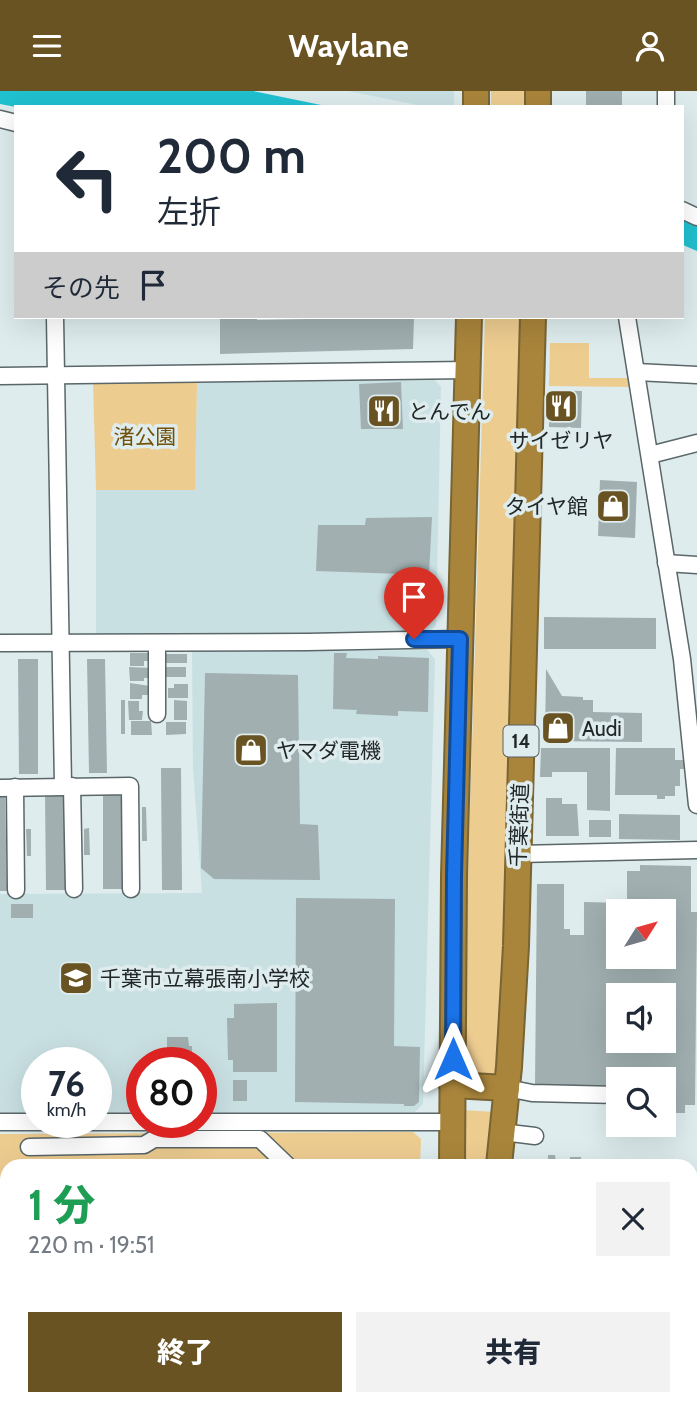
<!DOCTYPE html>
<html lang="ja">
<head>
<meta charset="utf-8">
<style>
  :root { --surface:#fff; --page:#f2f2f3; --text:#1f2937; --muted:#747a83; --accent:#6a5323 }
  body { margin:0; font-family:Cabin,"Noto Sans JP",sans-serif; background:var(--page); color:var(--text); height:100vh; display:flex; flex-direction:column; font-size:26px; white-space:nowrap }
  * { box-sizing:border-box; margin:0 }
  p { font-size:23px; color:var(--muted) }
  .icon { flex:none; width:38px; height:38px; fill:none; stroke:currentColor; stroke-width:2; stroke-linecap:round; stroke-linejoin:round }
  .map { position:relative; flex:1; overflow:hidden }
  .panel { position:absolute; left:0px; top:1068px; width:698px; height:247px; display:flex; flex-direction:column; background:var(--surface); border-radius:21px 21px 0 0; box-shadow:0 7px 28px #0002 }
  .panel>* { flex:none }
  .top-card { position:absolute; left:14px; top:14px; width:670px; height:214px; border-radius:0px; box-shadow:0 7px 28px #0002; background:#fff; color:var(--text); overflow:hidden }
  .needle { width:46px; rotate:53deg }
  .controls { position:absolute; left:606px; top:808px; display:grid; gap:14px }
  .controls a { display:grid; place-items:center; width:70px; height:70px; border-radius:0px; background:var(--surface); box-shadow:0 7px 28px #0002; font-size:35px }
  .speed { position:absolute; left:21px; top:956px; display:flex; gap:14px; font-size:35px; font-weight:700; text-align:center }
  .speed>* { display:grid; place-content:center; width:91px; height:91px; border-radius:50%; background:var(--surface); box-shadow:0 7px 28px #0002; line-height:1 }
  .speed small { font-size:18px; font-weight:400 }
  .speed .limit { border:10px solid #d22; background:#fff; color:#111 }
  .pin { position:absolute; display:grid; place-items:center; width:60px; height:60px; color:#fff; margin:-72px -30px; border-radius:50% 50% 50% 0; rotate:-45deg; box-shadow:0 0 7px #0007 }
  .pin .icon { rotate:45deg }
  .me { position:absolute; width:77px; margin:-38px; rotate:0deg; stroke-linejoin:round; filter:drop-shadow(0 0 5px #0008) }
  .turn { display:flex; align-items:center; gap:24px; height:147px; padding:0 28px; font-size:32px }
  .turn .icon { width:91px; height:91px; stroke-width:2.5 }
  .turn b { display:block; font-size:49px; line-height:60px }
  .then { display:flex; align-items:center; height:66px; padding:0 28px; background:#0003; gap:14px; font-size:26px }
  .round { display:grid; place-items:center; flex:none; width:74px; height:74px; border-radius:0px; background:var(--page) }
  .head { display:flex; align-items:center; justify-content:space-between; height:119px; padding:0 28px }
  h1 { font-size:42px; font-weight:800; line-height:52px; color:#1e9e55 }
  .action { display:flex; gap:14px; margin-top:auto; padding:14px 28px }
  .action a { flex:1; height:80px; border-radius:0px; background:var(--accent); color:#fff; font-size:28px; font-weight:800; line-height:80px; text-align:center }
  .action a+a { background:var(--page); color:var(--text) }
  header { display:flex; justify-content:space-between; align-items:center; height:91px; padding:0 28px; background:var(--accent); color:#fff; font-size:32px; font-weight:800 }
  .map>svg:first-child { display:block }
</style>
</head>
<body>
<header><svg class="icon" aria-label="menu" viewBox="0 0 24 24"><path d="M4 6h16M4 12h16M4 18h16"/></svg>Waylane<svg class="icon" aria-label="person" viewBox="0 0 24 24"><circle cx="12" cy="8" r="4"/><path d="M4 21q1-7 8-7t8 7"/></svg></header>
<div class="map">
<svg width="697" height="1313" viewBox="0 0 697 1313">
  <rect width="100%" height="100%" fill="#deecee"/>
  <g fill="#c9e0e3">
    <polygon points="348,0 454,0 454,16 427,16"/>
    <polygon points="435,289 441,296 436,535 428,542 96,545 96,399 195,399 197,292"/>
    <polygon points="427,559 435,568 423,1013 415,1021 201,1022 201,971 142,971 142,1022 96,1022 96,971 37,971 37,1022 0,1022 0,803 202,802 193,677 192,561"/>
    <rect x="177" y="1307" width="237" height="6"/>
  </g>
  <g fill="#edcc90">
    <rect x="491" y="0" width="35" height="16"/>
    <polygon points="485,226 521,226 500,985 462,983"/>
    <polygon points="550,252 589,252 589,287 630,287 630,296 549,295"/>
    <polygon points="93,291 197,292 195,399 96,399"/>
    <polygon points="462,1019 496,1021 489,1074 462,1074"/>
    <polygon points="413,1041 421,1048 420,1074 7,1074 7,1248 0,1248 0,1043"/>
  </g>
  <g fill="#20c1d0">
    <polygon points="0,0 253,0 331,16 16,16 0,13"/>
    <polygon points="682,127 697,134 697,160 683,154"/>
  </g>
  <g fill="#a1afb1" fill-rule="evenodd">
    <rect x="586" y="0" width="36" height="16"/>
    <polygon points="220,226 257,226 257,229 414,226 413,258 220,263"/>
    <polygon points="401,291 403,338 361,338 359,293"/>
    <polygon points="550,299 582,300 581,337 549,336"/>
    <polygon points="600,389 637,391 635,447 598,445"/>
    <polygon points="432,426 429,484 316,480 318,434 365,434 366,427"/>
    <polygon points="544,526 656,527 656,558 544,558"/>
    <polygon points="130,562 150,562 150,570 144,570 144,575 130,575"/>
    <polygon points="334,562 347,562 346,567 378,568 378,565 429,567 428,621 398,620 398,625 356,623 357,619 333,618"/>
    <rect x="166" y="563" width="21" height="9"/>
    <polygon points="18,568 38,568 38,683 19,683"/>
    <polygon points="87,568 105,568 107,682 89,682"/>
    <polygon points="129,576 152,577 152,587 144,587 144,590 130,590"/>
    <rect x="165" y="576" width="21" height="10"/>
    <polygon points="546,578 562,605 583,606 583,609 593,609 593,621 642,622 642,651 545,650"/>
    <polygon points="205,582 298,584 300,733 318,734 320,789 214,788 201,777"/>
    <polygon points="130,592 150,595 150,604 142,604 142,608 130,608"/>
    <polygon points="174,593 188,593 188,607 168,607 168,597 174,597"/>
    <rect x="121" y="609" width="4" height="34"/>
    <polygon points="174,609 187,610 187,629 174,629"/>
    <polygon points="128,610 139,610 139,620 143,620 142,629 129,629"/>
    <polygon points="131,630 151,630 152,644 131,644"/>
    <polygon points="166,631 186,631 186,643 166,644"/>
    <polygon points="541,657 610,657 610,720 587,719 587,681 552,681 552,686 540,686"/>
    <polygon points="616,657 675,657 675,669 684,669 685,678 680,678 680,695 675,695 675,705 665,705 665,708 657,708 657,704 615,704"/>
    <polygon points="161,677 181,677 182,799 162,799"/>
    <polygon points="0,702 5,702 7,800 0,800"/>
    <polygon points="45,702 65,702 65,799 46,799"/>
    <rect x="103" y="703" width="21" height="95"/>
    <polygon points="546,707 562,707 562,713 577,713 579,745 546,745"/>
    <polygon points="142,716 146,716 147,750 142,750"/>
    <polygon points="619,723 680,724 680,749 619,748"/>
    <rect x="589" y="729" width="22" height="17"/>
    <polygon points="89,737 90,764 84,764 84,738"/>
    <polygon points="26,738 31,738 31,765 27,765"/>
    <path d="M640,774L691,775V821H697L695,1014H685V1022H663V989H618V995L535,994L537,793H564V838H570V844H584V811L627,812V780H640ZM618,821H663V866H618ZM618,905H663V950H618Z"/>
    <polygon points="296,807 395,808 394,955 420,956 419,1011 414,1015 404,1015 404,1013 295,1011"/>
    <rect x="11" y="813" width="22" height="14"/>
    <polygon points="277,912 277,981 233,981 233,969 228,969 227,927 234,927 234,913"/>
    <polygon points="167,946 188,946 189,955 192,955 192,968 189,968 189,971 167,971"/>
    <rect x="233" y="989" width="14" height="21"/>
    <polygon points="548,1064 555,1064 556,1071 570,1071 570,1066 581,1066 581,1074 537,1074 537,1071 548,1071"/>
    <rect x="691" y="1172" width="6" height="67"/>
    <polygon points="691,1290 696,1290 697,1313 647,1313 647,1307 691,1307"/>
    <rect x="109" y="1307" width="31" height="6"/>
    <polygon points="192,1307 292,1309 402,1307 402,1313 192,1313"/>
    <polygon points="534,1307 619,1307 620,1313 534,1313"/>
  </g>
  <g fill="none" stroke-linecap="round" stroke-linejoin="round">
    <g stroke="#5a6668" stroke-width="19">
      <g id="minor">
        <polyline points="666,16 666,0"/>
        <polyline points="0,28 16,32"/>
        <polyline points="682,119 697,126"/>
        <polyline points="55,226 63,695"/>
        <polyline points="627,226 682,568 697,714"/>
        <polyline points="636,281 697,284"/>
        <polyline points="0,285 468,279"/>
        <polyline points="650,364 697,352"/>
        <polyline points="666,472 697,474"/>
        <polyline points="0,552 308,551 460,548"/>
        <polyline points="157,552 157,623"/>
        <polyline points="72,695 74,798"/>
        <polyline points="15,696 16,799"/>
        <polyline points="0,697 130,695 131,798"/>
        <polyline points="518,763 697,759"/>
        <polyline points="507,997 532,1002 618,1004"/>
        <polyline points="0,1031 453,1031"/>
        <polyline points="502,1041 535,1045"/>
        <polyline points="29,1056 144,1054 154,1048 260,1048 287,1074"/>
        <polyline points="691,1155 697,1155"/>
        <polyline points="691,1256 697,1256"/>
        <polyline points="0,1262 7,1262"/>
        <polyline points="79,1307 79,1313"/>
        <polyline points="154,1313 154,1307"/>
      </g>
    </g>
    <g stroke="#796434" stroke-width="28">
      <g id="highway">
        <polyline points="476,16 476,0"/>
        <polyline points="538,16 538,0"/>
        <polyline points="452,994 507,997"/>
        <polyline points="452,1074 454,785 469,226"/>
        <polyline points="499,1074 509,976 516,855 533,226"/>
        <polyline points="448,1313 448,1307"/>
        <polyline points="488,1313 488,1307"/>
      </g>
    </g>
    <use href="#minor" stroke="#fff" stroke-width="16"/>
    <use href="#highway" stroke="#a9853b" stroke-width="24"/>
  </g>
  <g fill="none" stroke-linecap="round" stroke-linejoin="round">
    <g stroke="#114b97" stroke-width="18">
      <polyline id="route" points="414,548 460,548 454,785 453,968"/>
    </g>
    <use href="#route" stroke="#1a73e8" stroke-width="12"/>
  </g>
  <defs>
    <g id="restaurant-square" transform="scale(1.75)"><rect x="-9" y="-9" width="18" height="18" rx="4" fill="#6a5323" stroke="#deecee"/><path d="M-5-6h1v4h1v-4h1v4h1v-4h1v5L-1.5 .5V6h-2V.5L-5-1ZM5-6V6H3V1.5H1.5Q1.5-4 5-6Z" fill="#fff"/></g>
    <g id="shop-square" transform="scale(1.75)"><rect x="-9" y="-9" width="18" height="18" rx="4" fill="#6a5323" stroke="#deecee"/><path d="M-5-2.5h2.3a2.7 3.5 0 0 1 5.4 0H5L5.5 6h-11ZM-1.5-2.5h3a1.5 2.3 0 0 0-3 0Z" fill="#fff"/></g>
    <g id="school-square" transform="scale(1.75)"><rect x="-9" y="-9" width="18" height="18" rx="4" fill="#6a5323" stroke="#deecee"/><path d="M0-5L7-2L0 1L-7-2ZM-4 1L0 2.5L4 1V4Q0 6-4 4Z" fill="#fff"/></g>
  </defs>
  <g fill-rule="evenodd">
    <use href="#restaurant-square" x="561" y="315"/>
    <use href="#restaurant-square" x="384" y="320"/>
    <use href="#shop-square" x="613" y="415"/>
    <use href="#shop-square" x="558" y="637"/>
    <use href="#shop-square" x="251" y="659"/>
    <use href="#school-square" x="76" y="887"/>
  </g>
  <g text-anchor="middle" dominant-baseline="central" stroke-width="7" stroke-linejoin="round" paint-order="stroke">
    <rect fill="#deecee" stroke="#5a6163" stroke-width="2" x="503.5" y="634.5" width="35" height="31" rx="5"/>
    <g font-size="19" font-weight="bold" fill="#212627">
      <text x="521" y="650">14</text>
    </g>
    <g font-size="21" fill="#212627" stroke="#deecee" text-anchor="start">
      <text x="408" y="320">とんでん</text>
      <text x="561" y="349" text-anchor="middle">サイゼリヤ</text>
      <text x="588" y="415" text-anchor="end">タイヤ館</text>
      <text x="582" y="637">Audi</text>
      <text x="276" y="659">ヤマダ電機</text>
      <text x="100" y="887">千葉市立幕張南小学校</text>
    </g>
    <g font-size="21" fill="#715208" stroke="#deecee">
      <text x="145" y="345">渚公園</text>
    </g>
    <g font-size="21" fill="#212627" stroke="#deecee">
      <text transform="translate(519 734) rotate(-88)">千葉街道</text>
    </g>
  </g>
</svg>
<div class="controls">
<a><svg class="needle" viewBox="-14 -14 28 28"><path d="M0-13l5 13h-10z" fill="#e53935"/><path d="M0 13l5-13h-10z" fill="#747a83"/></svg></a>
<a><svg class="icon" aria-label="sound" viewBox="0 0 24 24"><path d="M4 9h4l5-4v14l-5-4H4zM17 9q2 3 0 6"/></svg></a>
<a><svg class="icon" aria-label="search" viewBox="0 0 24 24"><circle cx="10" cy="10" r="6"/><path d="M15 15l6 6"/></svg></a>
</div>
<div class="speed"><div>76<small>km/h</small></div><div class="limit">80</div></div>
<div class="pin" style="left:414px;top:548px;background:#d93025"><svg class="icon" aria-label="arrive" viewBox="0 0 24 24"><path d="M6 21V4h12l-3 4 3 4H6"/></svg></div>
<svg class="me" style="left:453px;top:968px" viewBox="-20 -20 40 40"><path d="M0-17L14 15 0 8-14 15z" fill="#1a73e8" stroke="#fff" stroke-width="4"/></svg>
<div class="top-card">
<div class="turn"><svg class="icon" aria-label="left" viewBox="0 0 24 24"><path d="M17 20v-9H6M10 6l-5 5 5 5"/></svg><div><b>200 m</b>左折</div></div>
<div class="then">その先<svg class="icon" aria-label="arrive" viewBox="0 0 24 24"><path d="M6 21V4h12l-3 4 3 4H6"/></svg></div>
</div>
<section class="panel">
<div class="head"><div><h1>1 分</h1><p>220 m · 19:51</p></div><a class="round"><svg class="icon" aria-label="close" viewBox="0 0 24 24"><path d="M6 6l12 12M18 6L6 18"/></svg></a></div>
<div class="action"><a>終了</a><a>共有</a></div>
</section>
</div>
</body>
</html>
